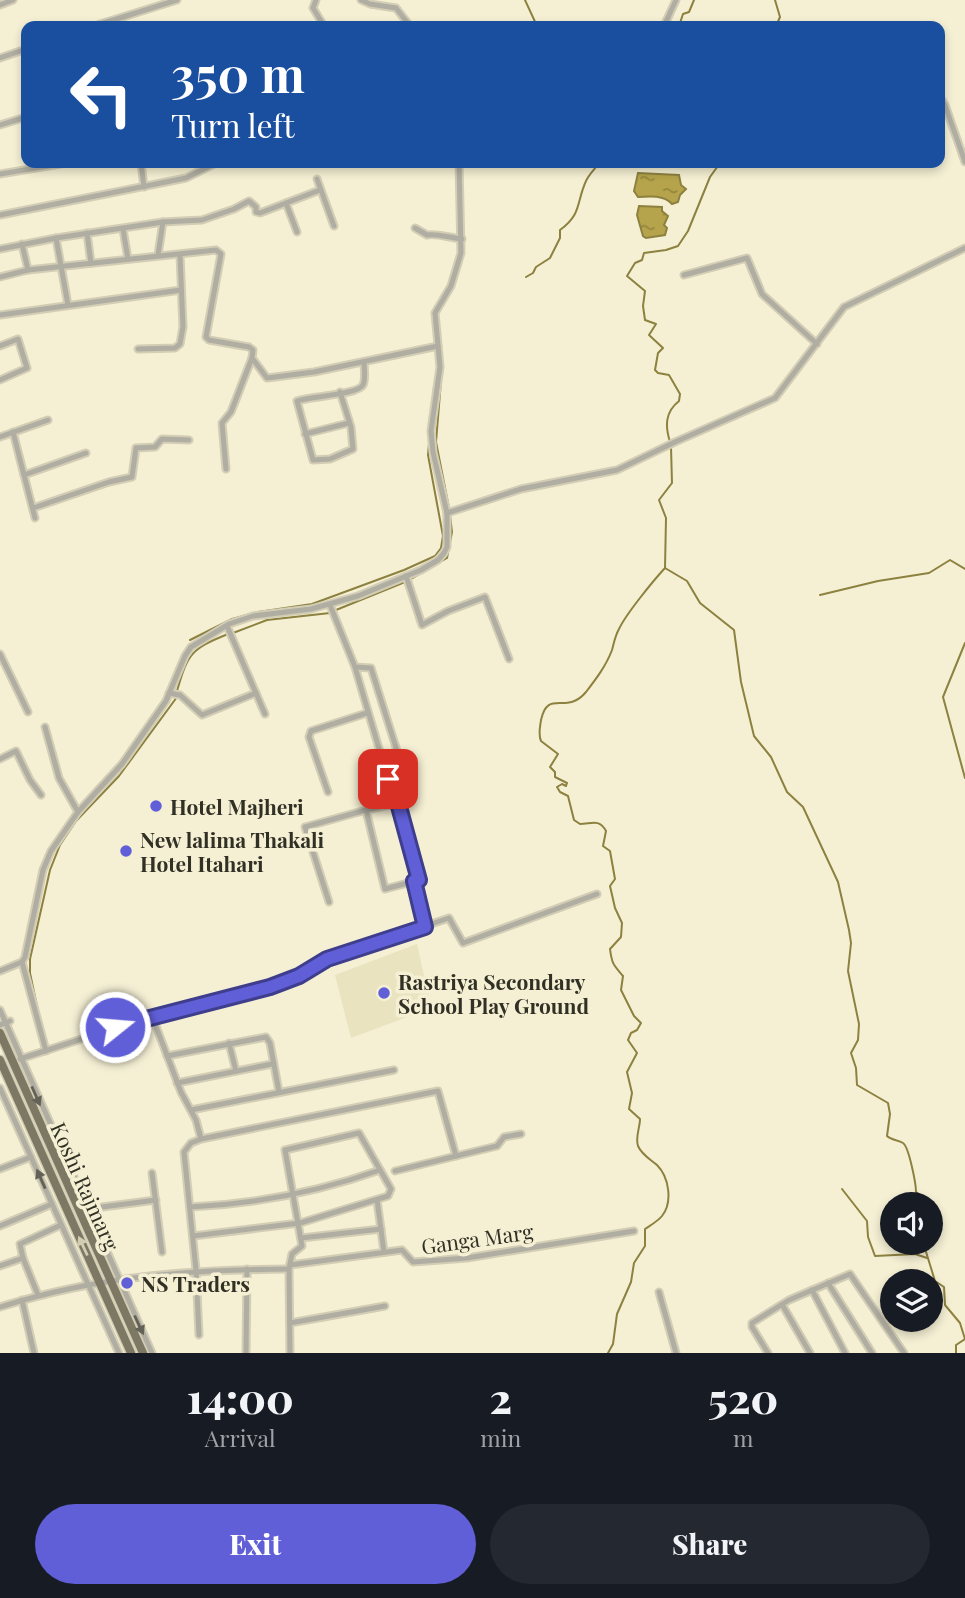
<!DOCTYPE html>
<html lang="en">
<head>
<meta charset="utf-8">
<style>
  :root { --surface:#171b24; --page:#242831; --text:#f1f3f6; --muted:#9ea1a6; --accent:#605fd7 }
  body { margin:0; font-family:"Playfair Display",serif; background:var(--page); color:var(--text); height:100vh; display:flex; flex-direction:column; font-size:26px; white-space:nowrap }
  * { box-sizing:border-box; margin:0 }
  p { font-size:23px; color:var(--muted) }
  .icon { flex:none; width:38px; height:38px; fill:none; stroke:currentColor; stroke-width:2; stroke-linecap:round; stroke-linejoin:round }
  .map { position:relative; height:1353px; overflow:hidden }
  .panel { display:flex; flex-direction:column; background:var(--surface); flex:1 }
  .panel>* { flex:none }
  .guide { position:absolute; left:21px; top:21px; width:924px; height:147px; border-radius:14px; box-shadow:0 4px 10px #0003; background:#1a4fa0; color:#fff; overflow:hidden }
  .buttons { position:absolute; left:880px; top:1192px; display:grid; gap:14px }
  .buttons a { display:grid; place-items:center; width:63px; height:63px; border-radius:50%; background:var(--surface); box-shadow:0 4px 10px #0003; font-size:35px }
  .pin { position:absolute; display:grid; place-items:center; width:60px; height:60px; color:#fff; margin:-30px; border-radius:14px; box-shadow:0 4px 10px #0006 }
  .me { position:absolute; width:77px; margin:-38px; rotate:73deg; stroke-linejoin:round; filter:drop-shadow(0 0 5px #0008) }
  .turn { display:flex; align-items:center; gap:24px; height:147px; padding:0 35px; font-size:32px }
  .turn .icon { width:91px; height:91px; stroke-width:2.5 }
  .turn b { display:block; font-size:49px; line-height:60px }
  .eta { display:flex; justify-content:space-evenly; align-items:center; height:119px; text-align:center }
  .eta b { font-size:42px; font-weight:800; line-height:49px }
  .cta { display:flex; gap:14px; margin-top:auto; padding:14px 35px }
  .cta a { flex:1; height:80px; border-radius:42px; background:var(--accent); color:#fff; font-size:28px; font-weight:800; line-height:80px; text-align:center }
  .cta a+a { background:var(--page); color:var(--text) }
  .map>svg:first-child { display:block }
</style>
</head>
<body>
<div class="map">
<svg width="965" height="1353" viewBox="0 0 965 1353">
  <defs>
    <pattern id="water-ripples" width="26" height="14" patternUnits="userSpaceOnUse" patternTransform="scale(1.75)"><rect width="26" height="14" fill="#b5a44b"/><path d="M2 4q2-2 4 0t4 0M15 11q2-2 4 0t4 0" fill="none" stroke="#94863e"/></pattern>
  </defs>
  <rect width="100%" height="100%" fill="#f5f0d4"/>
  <polygon fill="#e9e3c0" points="417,944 432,1011 410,1016 351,1038 335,975"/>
  <g fill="url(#water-ripples)" stroke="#8d8140" stroke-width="2">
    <path d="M638,173L679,175L681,185L686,189L680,195L678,202L672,204C664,195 650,196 638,197L634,191Z"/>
    <polygon points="639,206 662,207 662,211 668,216 664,225 667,228 665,235 646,238 643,236 637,215"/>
  </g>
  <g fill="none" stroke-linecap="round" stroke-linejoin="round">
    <g stroke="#8d8140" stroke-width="2">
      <polyline points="525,0 537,26"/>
      <polyline points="775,0 780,17 776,26"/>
      <polyline points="679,26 683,14 689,12 694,0"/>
      <path d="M526,277L533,273L536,267L550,258L560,238V230C582,214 576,203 586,181C589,174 595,169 599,163"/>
      <polyline points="441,381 436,442 449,508"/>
      <path d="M670,442C665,426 665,412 679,401L680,394L669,375L658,373L655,370L658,353L663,348L649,335L656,324L645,320L643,306L645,291L627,276L635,263L642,260L644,253L666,250L678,246L688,231L710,177L720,163"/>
      <path d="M665,568L687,581L700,603L734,630L741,682L754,736L771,757L787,792L803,807L838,882L849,930L851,943L848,971L859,1024L858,1040L851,1053L856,1068L857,1085L888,1103L890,1114L887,1136C891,1140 898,1140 903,1143C909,1147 916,1184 916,1192L923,1198L924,1204"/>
      <polyline points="411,579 447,558 452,532 450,515"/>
      <polyline points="820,595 878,581 929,573 950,560 965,569"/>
      <polyline points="336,610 405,582"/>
      <polyline points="233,633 267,620 330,613"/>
      <polyline points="190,640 232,619 258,612 312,604 404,570 435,556 441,548 443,536 428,455 434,387"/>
      <polyline points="965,643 943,697 965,778"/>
      <path d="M177,691C188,653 191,649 228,634"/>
      <polyline points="38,1011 30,973 30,959 50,870 60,845 76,821 119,776 177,697"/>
      <polyline points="842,1189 867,1221 868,1237 875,1256 915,1254 927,1258"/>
      <polyline points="923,1242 935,1281 944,1287 945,1305 960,1323 965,1339 956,1345 956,1353"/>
      <path d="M608,1353L613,1344L617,1314L631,1282L634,1263L645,1246V1229C651,1225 658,1221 662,1216C673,1202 669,1177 657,1165C650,1159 642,1155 638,1146C635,1137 640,1128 640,1119L629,1109L632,1093L627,1072L637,1053L628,1040L631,1033L637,1030L641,1023L634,1016L621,990L623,976C614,965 612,965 610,949L621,937L622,923L615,908L610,886L615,879L610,851L603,846L606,831C599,818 591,824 580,824L574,820L568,796L560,792L557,787L562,784L566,786L567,783L555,777V772L550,767L558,754L541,741C538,734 540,728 541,720C548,688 566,716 586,692C596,679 606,666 612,650C614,643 615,636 619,629C626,614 653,581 665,568L666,518L659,500L672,483L671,447"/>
    </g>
    <g stroke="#d2cdb4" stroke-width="9">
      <g id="street">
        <polyline points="316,0 313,8 324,26"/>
        <polyline points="361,0 370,4 396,8 410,26"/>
        <polyline points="0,5 13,0"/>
        <polyline points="94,26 177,0"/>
        <polyline points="664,26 676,0"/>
        <polyline points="0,58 26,49"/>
        <polyline points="940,97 945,105 965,162"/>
        <polyline points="0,125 26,117"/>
        <polyline points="141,163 144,187"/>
        <polyline points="0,174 66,163"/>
        <polyline points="317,179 334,226"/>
        <polyline points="286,203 297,232"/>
        <polyline points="0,215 186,178 216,163"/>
        <path d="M415,228L427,235C437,233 450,238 462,239"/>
        <polyline points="123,229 128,259"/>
        <polyline points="87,233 91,263"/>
        <polyline points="56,238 68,305"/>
        <polyline points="22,244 28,270"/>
        <polyline points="0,249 56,238 163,222 202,220 234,209 249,201 256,207 256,212 260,213 320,190"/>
        <polyline points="158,255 163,222"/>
        <polyline points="684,275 747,258 762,294 817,344"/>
        <polyline points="0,277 28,270 216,250 221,254 206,337 209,340 249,347 253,350 252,358 267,378 314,372 438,346"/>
        <polyline points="0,315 181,290"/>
        <polyline points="0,346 18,339 27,368 0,380"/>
        <polyline points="138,349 175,348 180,344 183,327 180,255"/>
        <path d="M340,392L351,427L353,449L330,459L313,460L297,401C310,396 358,395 363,385C366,379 364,368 364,362"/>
        <polyline points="13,432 35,518"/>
        <polyline points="305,434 349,423"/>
        <polyline points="0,437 48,420"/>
        <polyline points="226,469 222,423 231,412 252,358"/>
        <polyline points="24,475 86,453"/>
        <polyline points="33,508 109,482 132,477 136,448 155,447 162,439 189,440"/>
        <polyline points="447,513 521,489 617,470 675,442 775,398 844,307 965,248"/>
        <polyline points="406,576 422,625 448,611 485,597 509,659"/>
        <polyline points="330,605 355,667 371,668 404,773 388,779 355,667"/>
        <polyline points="227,626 265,714"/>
        <polyline points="0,654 28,712"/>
        <polyline points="169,693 180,695 202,715 256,693"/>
        <polyline points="45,727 59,778 78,812"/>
        <polyline points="0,759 16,751 30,780 41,795"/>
        <polyline points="388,779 398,803 419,880 385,889 366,810 398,803"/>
        <polyline points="328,792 309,737 311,731 367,713"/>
        <polyline points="414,881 425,927"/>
        <polyline points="329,902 305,827 366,810"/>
        <polyline points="22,962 46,1051"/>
        <polyline points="0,971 22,962 25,957 43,870 51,851 78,812 122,764 166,701 185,656 191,647 229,624 253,616 311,609 358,596 421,570 438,560 444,553 447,547 447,513 433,452 431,431 440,367 435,313 451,286 461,253 459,163"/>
        <polyline points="0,1010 152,1353"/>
        <polyline points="152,1016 181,1092 196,1120 201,1139"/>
        <polyline points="0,1025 10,1021"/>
        <polyline points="229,1043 236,1071"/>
        <polyline points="167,1056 266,1037 270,1043 279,1092"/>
        <polyline points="20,1059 152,1016 270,987 299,976 327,959 449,918 463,943 597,894"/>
        <polyline points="177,1083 272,1064"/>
        <polyline points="0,1088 119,1353"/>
        <polyline points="191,1110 394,1070"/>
        <polyline points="456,1156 497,1146 504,1137 521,1134"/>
        <polyline points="0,1169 31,1157"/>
        <polyline points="152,1173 162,1252"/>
        <polyline points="377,1200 384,1252"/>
        <path d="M190,1207C255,1204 318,1192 380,1170"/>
        <polyline points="87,1209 156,1200"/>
        <polyline points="0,1226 52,1204"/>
        <polyline points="193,1236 300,1223 388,1196 391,1189 359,1133 285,1150 302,1246 292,1254 289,1269 290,1353"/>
        <polyline points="301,1238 381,1229"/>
        <polyline points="290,1265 402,1250 413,1262 467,1258 634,1231"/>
        <polyline points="0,1266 23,1258"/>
        <polyline points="828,1283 872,1353"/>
        <polyline points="812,1290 845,1353"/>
        <polyline points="659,1292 676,1353"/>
        <polyline points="38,1295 23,1258 20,1244 61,1225"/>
        <polyline points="22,1300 34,1353"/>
        <polyline points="783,1306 810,1353"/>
        <path d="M0,1307C98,1276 188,1270 289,1269"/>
        <polyline points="290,1323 385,1306"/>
        <polyline points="199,1335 196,1270 184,1152 191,1143 201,1139 438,1091 456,1156 395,1171"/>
        <polyline points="246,1353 247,1269"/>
        <polyline points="768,1353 752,1327 752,1323 789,1300 850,1274 904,1353"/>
      </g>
    </g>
    <g stroke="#d2cdb4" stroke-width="11">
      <g id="primary">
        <polyline points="0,1033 143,1353"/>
        <polyline points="0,1060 131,1353"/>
      </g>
    </g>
    <use href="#street" stroke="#b0aea2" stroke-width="5"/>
    <use href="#primary" stroke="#7c7863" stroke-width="8"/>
  </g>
  <defs><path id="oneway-solid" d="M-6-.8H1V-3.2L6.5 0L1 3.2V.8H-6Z" transform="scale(1.75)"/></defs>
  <g fill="#646257">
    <use href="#oneway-solid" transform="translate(36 1096) rotate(66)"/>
    <use href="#oneway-solid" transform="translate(41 1179) rotate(-114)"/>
    <use href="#oneway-solid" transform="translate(139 1325) rotate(65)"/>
  </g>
  <use fill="#d1ccb2" href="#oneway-solid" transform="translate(83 1246) rotate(-115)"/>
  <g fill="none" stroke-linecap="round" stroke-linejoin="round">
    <g stroke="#3e3e8c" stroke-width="18">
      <polyline id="route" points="115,1027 270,987 299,976 327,959 425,927 414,881 419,880 398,803 388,779"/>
    </g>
    <use href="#route" stroke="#605fd7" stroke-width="12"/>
  </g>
  <g fill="#605fd7" stroke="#f5f0d4" stroke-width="2.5">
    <circle cx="156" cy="806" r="7"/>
    <circle cx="126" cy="851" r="7"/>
    <circle cx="384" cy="993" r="7"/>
    <circle cx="127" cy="1283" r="7"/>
  </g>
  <g text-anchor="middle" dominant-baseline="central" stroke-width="7" stroke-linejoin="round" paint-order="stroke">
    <g font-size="21" font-weight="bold" fill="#313025" stroke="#f5f0d4" text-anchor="start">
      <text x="170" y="806">Hotel Majheri</text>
      <text x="140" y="839">New lalima Thakali<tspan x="140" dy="24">Hotel Itahari</tspan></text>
      <text x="398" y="981">Rastriya Secondary<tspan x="398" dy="24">School Play Ground</tspan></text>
      <text x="141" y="1283">NS Traders</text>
    </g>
    <g font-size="21" fill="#313025" stroke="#f5f0d4">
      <text transform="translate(86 1186) rotate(66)">Koshi Rajmarg</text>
      <text transform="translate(477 1238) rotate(-8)">Ganga Marg</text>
    </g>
  </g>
</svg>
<div class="buttons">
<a><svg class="icon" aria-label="sound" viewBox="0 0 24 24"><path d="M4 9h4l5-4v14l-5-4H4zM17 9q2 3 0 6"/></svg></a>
<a><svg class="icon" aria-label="layers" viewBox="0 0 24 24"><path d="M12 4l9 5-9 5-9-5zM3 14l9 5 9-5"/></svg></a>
</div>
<div class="pin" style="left:388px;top:779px;background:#d93025"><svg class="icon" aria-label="arrive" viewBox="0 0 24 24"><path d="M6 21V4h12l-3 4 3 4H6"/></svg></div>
<svg class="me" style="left:115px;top:1027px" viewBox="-20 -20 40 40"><circle r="17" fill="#605fd7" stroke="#fff" stroke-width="3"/><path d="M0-11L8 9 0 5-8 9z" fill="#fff"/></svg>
<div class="guide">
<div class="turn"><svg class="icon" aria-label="left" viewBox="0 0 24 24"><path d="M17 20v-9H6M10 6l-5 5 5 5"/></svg><div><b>350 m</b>Turn left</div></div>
</div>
</div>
<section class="panel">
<div class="eta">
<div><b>14:00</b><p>Arrival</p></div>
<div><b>2</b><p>min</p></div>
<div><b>520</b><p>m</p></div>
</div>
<div class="cta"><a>Exit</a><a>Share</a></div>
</section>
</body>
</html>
